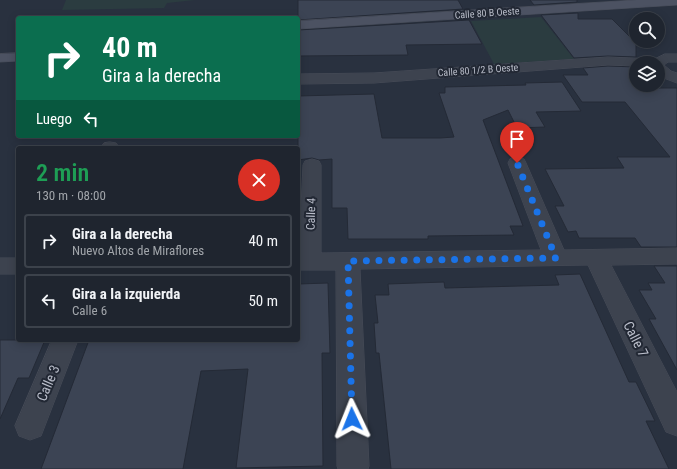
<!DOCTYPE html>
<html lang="es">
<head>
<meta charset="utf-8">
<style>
  :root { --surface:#1f252f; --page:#2c313b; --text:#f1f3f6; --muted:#a1a5aa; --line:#3c424b }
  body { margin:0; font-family:"Roboto Condensed",sans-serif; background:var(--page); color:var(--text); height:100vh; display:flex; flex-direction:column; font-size:15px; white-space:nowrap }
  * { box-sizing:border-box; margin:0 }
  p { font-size:13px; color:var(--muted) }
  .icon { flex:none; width:22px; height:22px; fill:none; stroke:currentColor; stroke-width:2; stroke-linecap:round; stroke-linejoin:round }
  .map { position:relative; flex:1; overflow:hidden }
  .sheet { position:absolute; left:16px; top:146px; width:284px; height:196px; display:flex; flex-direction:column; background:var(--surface); border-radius:4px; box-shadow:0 2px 10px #0003,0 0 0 1px var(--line) }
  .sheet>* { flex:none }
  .banner { position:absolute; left:16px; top:16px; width:284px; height:122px; border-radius:4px; box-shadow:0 2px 10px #0003,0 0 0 1px var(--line); background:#0b6e4f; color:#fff; overflow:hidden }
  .tools { position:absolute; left:629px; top:12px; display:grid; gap:8px }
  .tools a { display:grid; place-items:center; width:36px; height:36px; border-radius:50%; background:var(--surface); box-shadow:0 2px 10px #0003,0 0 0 1px var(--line); font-size:20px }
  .pin { position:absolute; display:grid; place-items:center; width:34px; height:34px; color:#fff; margin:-41px -17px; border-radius:50% 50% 50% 0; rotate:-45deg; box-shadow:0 0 4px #0007 }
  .pin .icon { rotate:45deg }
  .me { position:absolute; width:44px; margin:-22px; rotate:358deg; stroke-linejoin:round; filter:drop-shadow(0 0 3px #0008) }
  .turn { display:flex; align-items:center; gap:14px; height:84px; padding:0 20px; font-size:18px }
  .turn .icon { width:52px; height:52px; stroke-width:2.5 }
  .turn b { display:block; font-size:28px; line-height:34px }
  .then { display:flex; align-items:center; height:38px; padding:0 20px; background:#0003; gap:8px; font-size:15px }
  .round { display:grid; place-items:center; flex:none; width:42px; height:42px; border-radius:21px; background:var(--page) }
  .overview { display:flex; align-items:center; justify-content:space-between; height:68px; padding:0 20px }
  h1 { font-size:24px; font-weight:600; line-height:30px; color:#1e9e55 }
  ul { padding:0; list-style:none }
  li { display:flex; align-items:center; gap:12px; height:54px; margin:0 8px 6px; padding:0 12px; border:2px solid var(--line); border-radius:4px }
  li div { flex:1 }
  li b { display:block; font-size:15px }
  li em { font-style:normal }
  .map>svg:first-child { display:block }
</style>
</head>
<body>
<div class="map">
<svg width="677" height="469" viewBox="0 0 677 469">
  <rect width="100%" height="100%" fill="#29313f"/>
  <g fill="#2b3c40">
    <polygon points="66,0 195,0 167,3 164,8 62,10"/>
    <polygon points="541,17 574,59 494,64 471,21"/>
  </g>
  <g fill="#3c4454" stroke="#242a36">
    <polygon points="298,0 458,0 463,9 298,20"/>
    <polygon points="530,0 577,0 577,2 534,5"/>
    <polygon points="578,13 578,19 612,19 636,43 636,57 608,56 574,58 541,15"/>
    <polygon points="469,20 482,44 406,45 408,55 298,56 298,30"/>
    <polygon points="608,66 636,67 636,85 648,85 651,88 677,88 677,247 641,247 635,238 579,238 576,231 568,232 555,206 564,206 545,169 624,168 617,157 670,157 625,102 582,102 563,75 588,75 583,68"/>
    <polygon points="562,82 581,111 536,112 545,127 517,128 508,110 483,120 523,226 510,226 514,235 428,236 428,239 348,239 347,208 332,208 332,159 319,160 312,158 298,160 298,96 374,94 382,138 440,138 454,137 439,93 445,93 445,87 526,85 525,83"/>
    <polygon points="654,266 677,266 677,370 649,319 656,319 639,290 652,290 648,283 665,283"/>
    <polygon points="580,274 629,382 636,382 655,421 646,421 669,469 391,469 379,353 376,353 374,323 378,323 375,295 389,295 388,284 444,282 445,288 559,285 555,275"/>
    <polygon points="328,283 330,353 322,353 323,466 236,468 248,369 201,371 183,469 41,469 89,340 298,340 298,284"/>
    <polygon points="0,340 45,340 29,378 18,378 0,419"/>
  </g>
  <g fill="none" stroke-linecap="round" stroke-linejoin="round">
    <g stroke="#474c58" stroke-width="1">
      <g id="street">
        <polygon points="665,54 677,54 677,62 668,62 664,65 671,71 677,73 677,83 661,77 658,75 658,63 636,63 636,66 608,65 374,83 298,84 298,74 374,73 608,57 654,59"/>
        <polygon points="110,142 116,143 119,147 100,148 104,143"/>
        <polygon points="517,157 524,159 526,163 564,250 677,248 677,264 611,265 677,392 677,436 666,432 588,265 360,269 369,466 368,469 338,469 337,466 336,270 298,270 303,165 305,161 312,159 319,161 321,165 321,253 541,250 508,163 510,159"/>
        <rect x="0" y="258" width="18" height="16"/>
        <polygon points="52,340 78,340 41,436 30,440 19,436 15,426"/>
      </g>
    </g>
    <g stroke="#474c58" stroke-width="1">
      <g id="secondary">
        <polygon points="636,0 677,0 677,5 298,29 298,21"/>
        <polygon points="18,53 18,61 0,62 0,54"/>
      </g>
    </g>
    <use href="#street" fill="#3d434f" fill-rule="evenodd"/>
    <use href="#secondary" fill="#4c5262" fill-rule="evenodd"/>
  </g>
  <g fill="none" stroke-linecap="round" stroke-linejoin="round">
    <polyline stroke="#1a73e8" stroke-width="7" stroke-dasharray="0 12.6" points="352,419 348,261 556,258 517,163"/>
  </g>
  <g text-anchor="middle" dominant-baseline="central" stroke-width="4" stroke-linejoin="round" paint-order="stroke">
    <g font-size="10" fill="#babeca" stroke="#222834">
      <text transform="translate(487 13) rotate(-4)">Calle 80 B Oeste</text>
      <text transform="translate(478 70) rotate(-4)">Calle 80 1/2 B Oeste</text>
    </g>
    <g font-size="12" fill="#babeca" stroke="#222834">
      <text transform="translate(311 214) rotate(-88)">Calle 4</text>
    </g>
    <g font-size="14" fill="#babeca" stroke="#222834">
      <text transform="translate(636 339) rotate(63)">Calle 7</text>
      <text transform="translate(48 383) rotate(-67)">Calle 3</text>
    </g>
  </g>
</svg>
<div class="tools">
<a><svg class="icon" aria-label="search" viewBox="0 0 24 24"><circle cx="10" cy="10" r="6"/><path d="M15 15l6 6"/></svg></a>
<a><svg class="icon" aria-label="layers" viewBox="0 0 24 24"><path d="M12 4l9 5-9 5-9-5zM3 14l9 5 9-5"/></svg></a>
</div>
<div class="pin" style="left:517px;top:163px;background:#d93025"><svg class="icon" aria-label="arrive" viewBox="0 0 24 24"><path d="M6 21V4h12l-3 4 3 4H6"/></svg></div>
<svg class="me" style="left:352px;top:419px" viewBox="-20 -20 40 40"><path d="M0-17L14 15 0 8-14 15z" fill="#1a73e8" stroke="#fff" stroke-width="4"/></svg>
<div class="banner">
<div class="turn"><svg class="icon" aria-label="right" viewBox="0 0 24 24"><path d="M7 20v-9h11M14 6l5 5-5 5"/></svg><div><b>40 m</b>Gira a la derecha</div></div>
<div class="then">Luego<svg class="icon" aria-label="left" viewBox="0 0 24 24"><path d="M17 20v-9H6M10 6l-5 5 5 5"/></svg></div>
</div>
<section class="sheet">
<div class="overview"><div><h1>2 min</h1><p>130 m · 08:00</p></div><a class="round" style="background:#d93025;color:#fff"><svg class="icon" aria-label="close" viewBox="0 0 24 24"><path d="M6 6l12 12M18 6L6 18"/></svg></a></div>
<ul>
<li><svg class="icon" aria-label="right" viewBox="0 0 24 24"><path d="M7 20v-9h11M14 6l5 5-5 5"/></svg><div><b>Gira a la derecha</b><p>Nuevo Altos de Miraflores</p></div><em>40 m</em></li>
<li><svg class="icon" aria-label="left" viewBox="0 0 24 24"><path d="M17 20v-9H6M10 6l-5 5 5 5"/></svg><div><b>Gira a la izquierda</b><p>Calle 6</p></div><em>50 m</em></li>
</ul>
</section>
</div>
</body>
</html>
